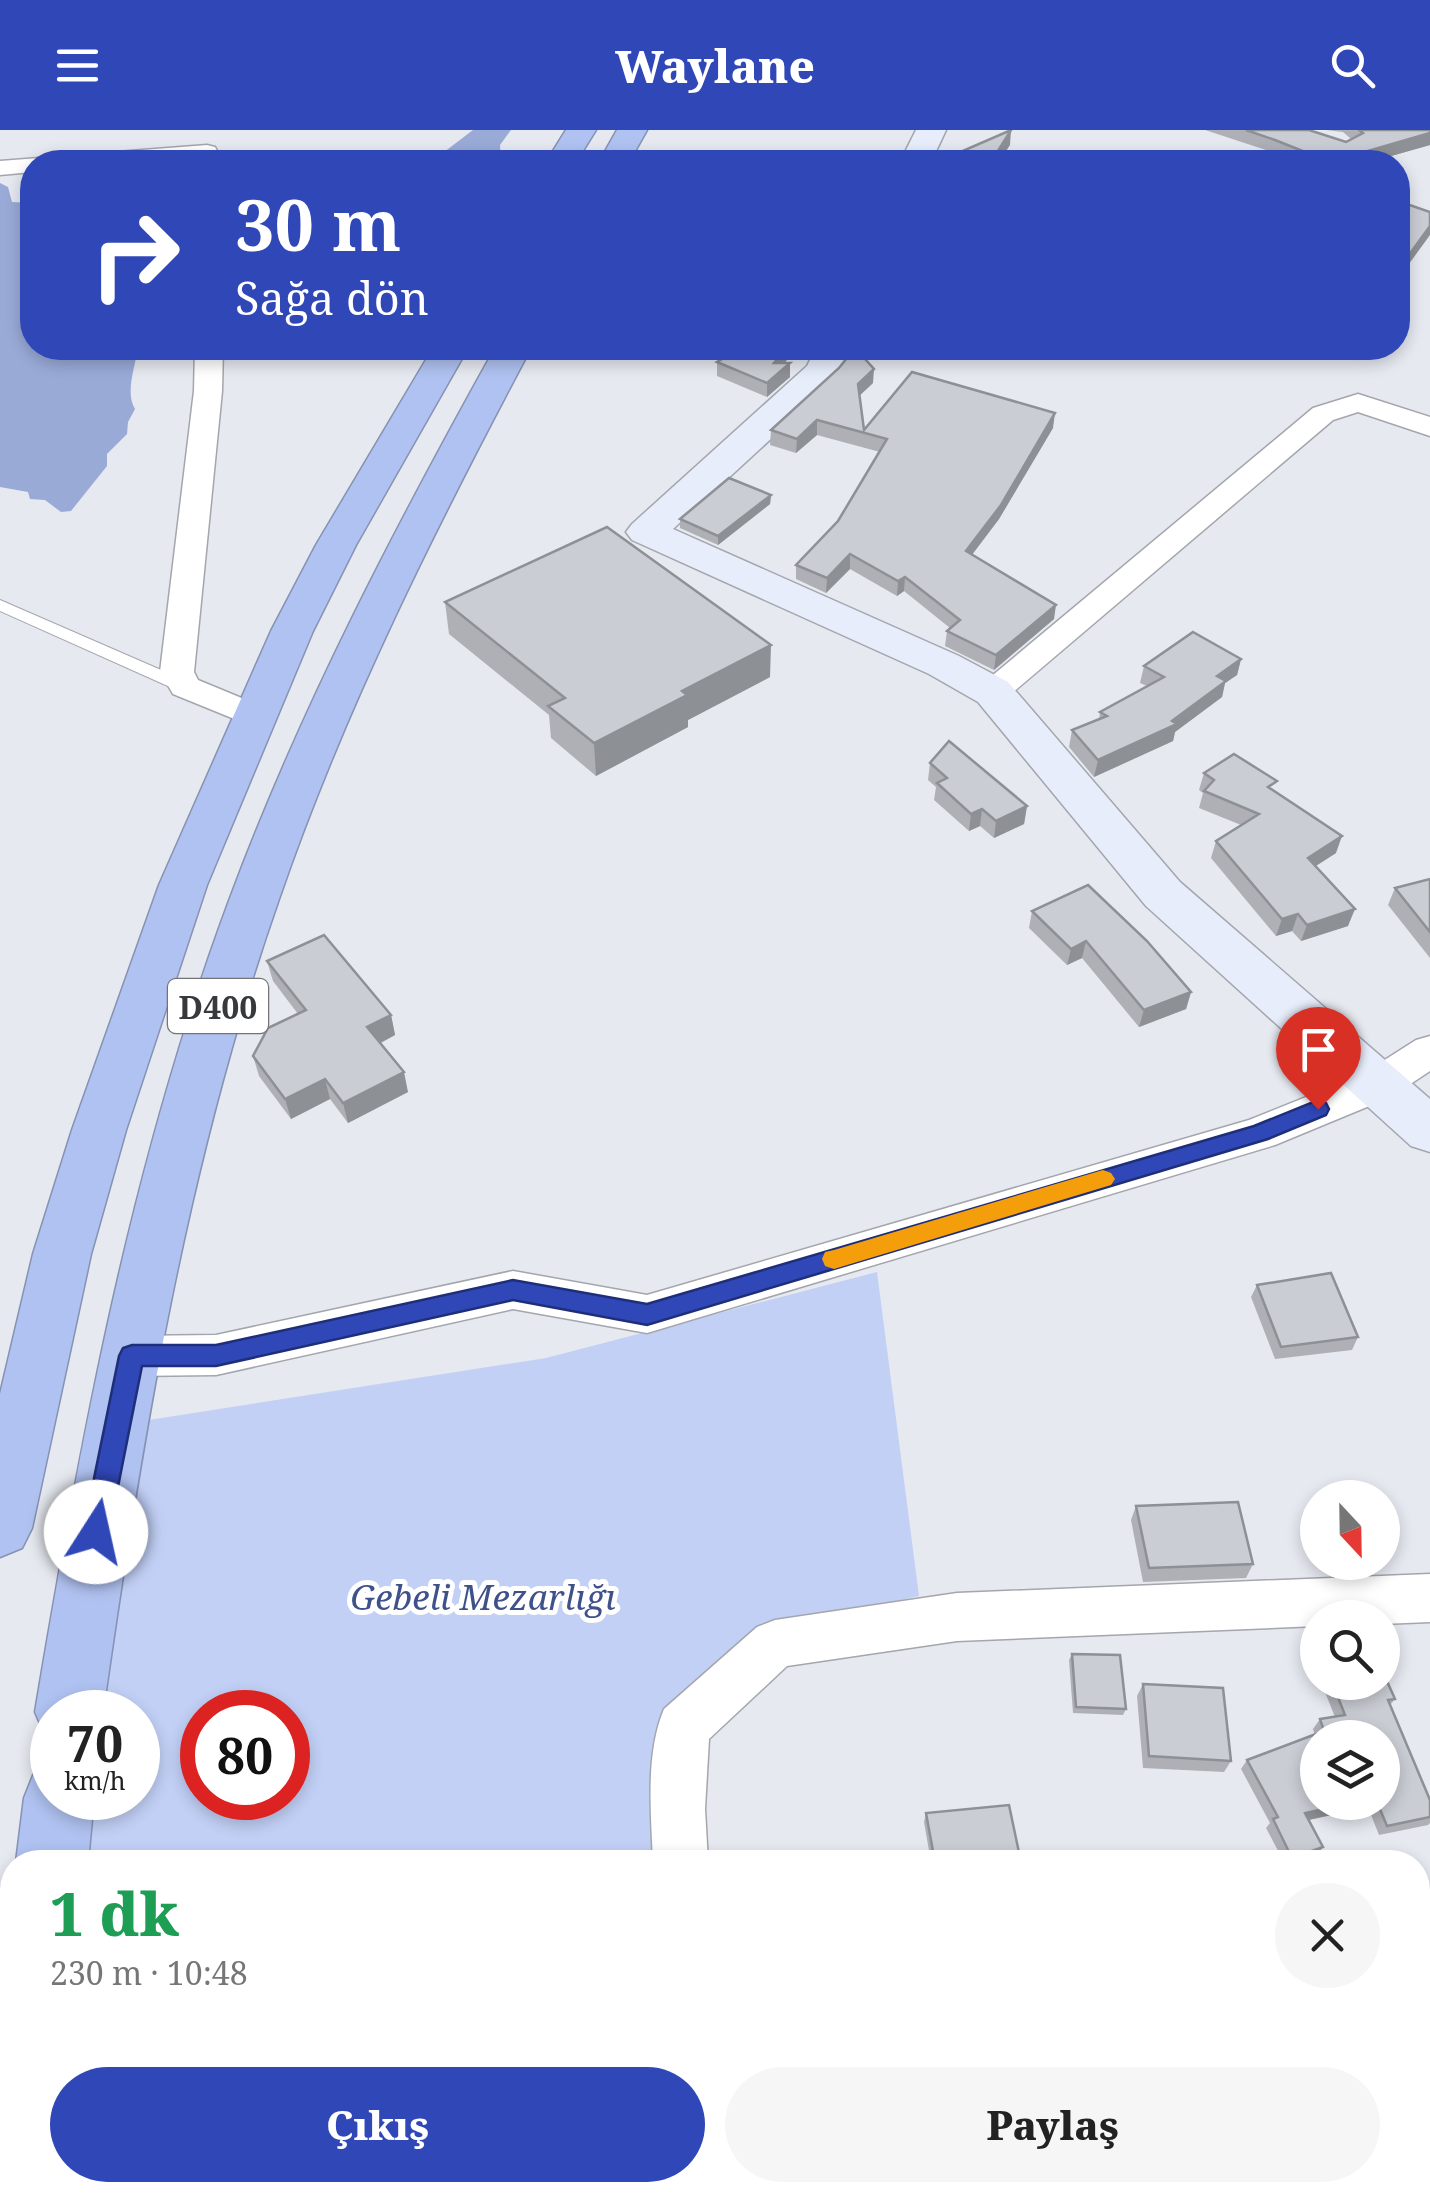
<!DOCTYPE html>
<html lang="tr">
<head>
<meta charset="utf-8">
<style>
  :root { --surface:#fff; --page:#f6f6f6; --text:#222; --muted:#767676; --accent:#3047b8 }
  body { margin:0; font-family:"Noto Serif",serif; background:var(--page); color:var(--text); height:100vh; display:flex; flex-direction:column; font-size:38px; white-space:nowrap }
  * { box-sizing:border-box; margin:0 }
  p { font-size:32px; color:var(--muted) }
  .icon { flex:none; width:55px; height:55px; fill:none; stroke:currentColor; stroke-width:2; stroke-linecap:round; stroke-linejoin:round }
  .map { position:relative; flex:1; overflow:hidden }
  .side { position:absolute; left:0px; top:1720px; width:1430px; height:352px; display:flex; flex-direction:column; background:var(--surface); border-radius:40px 40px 0 0; box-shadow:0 5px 15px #0003 }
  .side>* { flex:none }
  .top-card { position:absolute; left:20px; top:20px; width:1390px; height:210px; border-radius:40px; box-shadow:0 5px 15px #0003; background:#3047b8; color:#fff; overflow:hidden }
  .needle { width:65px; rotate:158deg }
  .tools { position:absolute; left:1300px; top:1350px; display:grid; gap:20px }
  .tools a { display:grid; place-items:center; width:100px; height:100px; border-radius:50%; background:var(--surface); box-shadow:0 5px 15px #0003; font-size:50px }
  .speed { position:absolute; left:30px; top:1560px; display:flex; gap:20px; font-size:50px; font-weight:700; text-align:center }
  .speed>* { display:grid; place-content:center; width:130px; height:130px; border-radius:50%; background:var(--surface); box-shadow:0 5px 15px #0003; line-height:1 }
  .speed small { font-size:25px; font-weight:400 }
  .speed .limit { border:15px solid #d22; background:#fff; color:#111 }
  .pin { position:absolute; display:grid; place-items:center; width:85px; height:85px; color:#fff; margin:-102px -42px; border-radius:50% 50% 50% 0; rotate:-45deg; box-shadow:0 0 10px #0007 }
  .pin .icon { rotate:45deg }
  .me { position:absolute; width:110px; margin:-55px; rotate:10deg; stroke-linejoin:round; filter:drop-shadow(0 0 8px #0008) }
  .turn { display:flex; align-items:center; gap:35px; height:210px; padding:0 50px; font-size:45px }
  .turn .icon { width:130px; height:130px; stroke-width:2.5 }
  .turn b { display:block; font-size:70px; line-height:85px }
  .round { display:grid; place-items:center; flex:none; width:105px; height:105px; border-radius:52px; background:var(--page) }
  .headline { display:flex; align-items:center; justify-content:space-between; height:170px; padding:0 50px }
  h1 { font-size:60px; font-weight:800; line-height:75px; color:#1e9e55 }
  .action { display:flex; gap:20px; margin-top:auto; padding:20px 50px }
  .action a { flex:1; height:115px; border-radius:60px; background:var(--accent); color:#fff; font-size:40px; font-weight:800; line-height:115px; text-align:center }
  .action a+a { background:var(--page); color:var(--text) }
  header { display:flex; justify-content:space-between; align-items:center; height:130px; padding:0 50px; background:var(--accent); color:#fff; font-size:45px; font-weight:800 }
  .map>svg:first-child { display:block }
</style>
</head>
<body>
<header><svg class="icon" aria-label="menu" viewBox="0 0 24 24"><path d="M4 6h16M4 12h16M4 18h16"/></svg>Waylane<svg class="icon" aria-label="search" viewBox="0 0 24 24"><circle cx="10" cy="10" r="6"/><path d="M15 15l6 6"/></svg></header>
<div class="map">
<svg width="1430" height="2071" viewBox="0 0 1430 2071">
  <rect width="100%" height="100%" fill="#e6e9f0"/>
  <g fill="#c2d0f6" fill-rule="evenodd">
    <path d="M877,1142L919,1466L803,1491L739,1522L690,1554L668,1604L688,1661V1732H70L74,1668H138V1582H87L136,1292L546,1228ZM202,1582H288V1668H202Z"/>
    <polygon points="367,2060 582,2060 566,2071 392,2071"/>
  </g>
  <g fill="#99aad7">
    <polygon points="473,0 511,0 500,15 501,32 431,32"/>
    <path d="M0,53L8,57L12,72L32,73V218H138C135,237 125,263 135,279L128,292L127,304L107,324V336L71,381L61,382L45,370L30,369L28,362L0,357Z"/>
  </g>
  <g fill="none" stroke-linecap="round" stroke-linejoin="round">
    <g stroke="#a4a6ad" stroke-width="2">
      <polygon id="lane" points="0,470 191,553 193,557 191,561 179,561 0,481"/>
    </g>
    <g stroke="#a4a6ad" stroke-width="3">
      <g id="street">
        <polygon points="207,15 215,17 223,32 32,32 32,42 0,45 0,31"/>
        <polygon points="195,218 223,218 222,261 194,542 198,550 266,578 271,586 266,594 254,597 173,564 160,542 194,261"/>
        <polygon points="1358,264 1430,287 1430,306 1358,282 1333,290 1005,569 993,573 981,569 976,562 981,555 1313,278"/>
        <polygon points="1430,906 1430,941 1391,967 1275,1015 647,1203 513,1179 216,1245 131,1246 115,1240 108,1226 115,1212 131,1206 216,1205 513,1141 647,1165 1249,990 1361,945 1416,910"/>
        <path d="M1430,1444V1492L1382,1494V1488H1318V1496L957,1511L787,1536L709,1609L705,1679L708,1732H653C651,1683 645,1624 664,1579L757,1497L775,1490L957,1463Z"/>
        <polygon points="1418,1889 1430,1890 1430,1948 1418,1947"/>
        <polygon points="573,2060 639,2060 634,2071 568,2071"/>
        <polygon points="1281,2060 1343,2060 1344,2071 1282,2071"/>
      </g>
    </g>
    <g stroke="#a4a6ad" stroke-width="3">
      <g id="secondary">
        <polygon points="916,0 946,0 931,32 900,32"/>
        <polygon points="816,218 851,218 836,249 673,399 959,526 1008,552 1180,752 1430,969 1430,1022 1411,1016 1146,776 978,572 929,544 632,410 626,402 632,394 807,236"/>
        <polygon points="246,2060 335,2060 340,2071 251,2071"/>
      </g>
    </g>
    <g stroke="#8692b2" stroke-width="3">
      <g id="highway">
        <polygon points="566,0 596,0 576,32 546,32"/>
        <polygon points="617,0 647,0 629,32 599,32"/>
        <polygon points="433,218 468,218 356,415 313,501 207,755 126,1000 91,1124 32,1398 22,1418 0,1427 0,1264 33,1124 72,1000 159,755 271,501 316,415"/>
        <path d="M495,218H531C436,397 345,577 279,769C187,1031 142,1307 103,1582H52V1608L45,1605L35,1582C81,1307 132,1030 230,768C301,577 396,396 495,218Z"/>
        <polygon points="52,1636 52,1668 94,1668 88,1732 16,1732 24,1668 34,1643"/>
        <polygon points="12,2023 12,2060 59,2060 58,2071 0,2071 0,2028"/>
      </g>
    </g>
    <use href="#lane" fill="#fff" fill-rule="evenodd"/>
    <use href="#street" fill="#fff" fill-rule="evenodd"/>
    <use href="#secondary" fill="#e7edfb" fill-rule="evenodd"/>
    <use href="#highway" fill="#b0c2f1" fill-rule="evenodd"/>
  </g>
  <g fill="#aeb0b6" fill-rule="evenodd">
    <polygon points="1205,0 1309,0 1346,12 1351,9 1343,2 1326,0 1430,0 1430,15 1370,32 1296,32 1272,22"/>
    <polygon points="796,218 784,233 790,247 767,267 717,246 717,232"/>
    <polygon points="873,253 859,266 864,300 1053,298 999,389 972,425 1054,489 994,540 945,516 947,501 950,498 904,461 897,466 850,439 826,463 796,449 796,435 838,391 880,322 817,305 796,323 770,315 771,300"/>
    <polygon points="771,365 770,374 718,415 680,398 680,389"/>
    <polygon points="445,472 770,547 688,590 688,597 596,646 551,608 549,585 449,504"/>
    <polygon points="1241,529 1237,545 1225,553 1222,567 1175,602 1173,611 1094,647 1069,617 1072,600 1099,590 1100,582 1147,556 1140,553 1144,536"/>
    <polygon points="930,633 1027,676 1024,694 994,708 980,696 969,701 934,670 936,657 928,650"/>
    <polygon points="1204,643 1274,661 1336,723 1316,736 1348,796 1301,811 1292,801 1276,806 1211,728 1216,711 1241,695 1199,678 1203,663 1199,660"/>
    <polygon points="1430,749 1430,828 1388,775 1395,758"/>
    <polygon points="1032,781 1191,862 1186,879 1139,897 1082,828 1067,835 1029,798"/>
    <polygon points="267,831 391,885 395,905 381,913 408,962 348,993 330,969 291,989 259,946 253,926 298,884 273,851"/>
    <polygon points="1257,1155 1358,1207 1352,1220 1275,1229 1251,1167"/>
    <polygon points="1136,1376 1253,1434 1246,1448 1143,1452 1131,1390"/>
    <polygon points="1072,1524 1126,1579 1123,1585 1073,1583 1069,1530"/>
    <path d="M1321,1552H1382L1395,1569L1390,1575L1430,1670V1693L1428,1695L1379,1705L1368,1677L1309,1690L1323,1717L1316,1725L1296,1732H1284L1266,1698L1270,1693L1241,1639L1247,1630L1315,1605L1313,1599L1320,1589L1335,1587ZM1382,1608V1672H1318Z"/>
    <polygon points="1143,1554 1231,1631 1224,1642 1143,1638 1137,1566"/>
    <polygon points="926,1683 1021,1732 931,1732 924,1692"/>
    <polygon points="1430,1973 1430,2071 1412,2071 1357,2060 1418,2060"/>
  </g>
  <g fill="#8d9094">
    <polygon points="1011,0 1010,15 999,32 991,32"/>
    <polygon points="1430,3 1430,15 1370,32 1330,32"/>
    <polygon points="1430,96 1430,105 1398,149 1398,140"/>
    <polygon points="786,218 796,218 774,247 774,233"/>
    <polygon points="790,233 790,247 767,267 767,253"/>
    <polygon points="874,239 873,253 857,268 858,254"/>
    <polygon points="1055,283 1053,298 999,389 964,435 966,421"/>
    <polygon points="817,290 817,305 796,323 797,309"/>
    <polygon points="771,365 770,374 718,415 718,406"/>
    <polygon points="850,424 850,439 826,463 827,448"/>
    <polygon points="905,447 904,461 897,466 898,451"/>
    <polygon points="1056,475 1054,489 994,540 996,525"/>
    <polygon points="771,515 770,547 688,590 688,597 596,646 594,613 682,561"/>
    <polygon points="1241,529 1237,545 1225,553 1222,567 1175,602 1173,611 1094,647 1098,630 1172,591 1217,546"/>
    <polygon points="1027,676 1024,694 994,708 996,691"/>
    <polygon points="982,679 980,696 969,701 971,684"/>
    <polygon points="1342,706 1336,723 1303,744 1308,728"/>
    <polygon points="1355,779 1348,796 1301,811 1307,795"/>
    <polygon points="1298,784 1292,801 1276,806 1282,789"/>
    <polygon points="1086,811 1082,828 1067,835 1071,819"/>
    <polygon points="1191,862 1186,879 1139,897 1144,880"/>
    <polygon points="391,885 395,905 372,917 367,897"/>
    <polygon points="404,942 408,962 348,993 343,973"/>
    <polygon points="325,949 330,969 291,989 285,969"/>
    <polygon points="1356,1672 1372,1672 1368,1677 1299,1692 1305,1683"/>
    <polygon points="1323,1717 1316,1725 1296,1732 1288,1732 1292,1728"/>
  </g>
  <g fill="#cacdd4" stroke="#8d9094" stroke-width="2.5">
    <polygon points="1011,0 991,32 951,32 958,23"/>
    <polygon points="1246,0 1309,0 1346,12 1363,3 1359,0 1430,0 1430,3 1330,32 1275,10"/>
    <polygon points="1398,71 1430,82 1430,96 1398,140"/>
    <polygon points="741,218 786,218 774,233 790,233 767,253 717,232"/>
    <polygon points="855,218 874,239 858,254 864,300 912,242 1055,283 1001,375 966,421 1056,475 996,525 947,501 960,490 905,447 898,451 850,424 827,448 796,435 838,391 887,309 817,290 797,309 771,300 839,238"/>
    <polygon points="729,348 771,365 718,406 680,389"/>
    <polygon points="607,397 771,515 682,561 687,565 594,613 548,576 565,568 445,472"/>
    <polygon points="1193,502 1241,529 1217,546 1226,551 1172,591 1177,594 1098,630 1072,600 1107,586 1100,582 1164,547 1144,536"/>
    <polygon points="949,611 1027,676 996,691 982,679 971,684 937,653 947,648 930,633"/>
    <polygon points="1234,624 1277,651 1268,657 1342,706 1308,728 1355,779 1307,795 1298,784 1282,789 1216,711 1259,684 1204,661 1214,650 1204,643"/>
    <polygon points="1430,749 1430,802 1395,758"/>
    <polygon points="1088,755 1147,811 1191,862 1144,880 1086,811 1071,819 1032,781"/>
    <polygon points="324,805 391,885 367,897 404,942 343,973 325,949 285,969 253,926 268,898 306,880 267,831"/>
    <polygon points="1331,1143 1358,1207 1281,1217 1257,1155"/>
    <polygon points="1238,1372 1253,1434 1149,1438 1136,1376"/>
    <polygon points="1072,1524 1120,1525 1126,1579 1076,1577"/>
    <polygon points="1382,1540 1395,1569 1388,1570 1430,1670 1430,1687 1387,1696 1377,1672 1382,1672 1382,1608 1318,1608 1318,1672 1356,1672 1305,1683 1323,1717 1292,1728 1273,1689 1278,1687 1247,1630 1324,1601 1320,1589 1345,1585 1332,1552 1382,1552"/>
    <polygon points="1143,1554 1223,1558 1231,1631 1149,1626"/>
    <polygon points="1009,1675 1021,1732 935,1732 926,1683"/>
    <polygon points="1418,1972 1430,1973 1430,2066 1400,2060 1418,2060"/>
    <polygon points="641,2060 950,2060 950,2071 625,2071 636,2067"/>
  </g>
  <polygon fill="#3047b8" stroke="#1f2e78" stroke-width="2.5" points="1318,970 1326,973 1329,979 1326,985 1268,1009 647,1195 513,1170 216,1236 142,1236 109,1402 105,1410 96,1414 87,1410 83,1402 119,1226 123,1218 132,1215 216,1215 513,1150 647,1174 1254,996"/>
  <polygon fill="#f59e0b" points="1103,1040 1111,1043 1115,1049 1111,1055 834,1139 825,1136 822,1129 825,1122 834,1120"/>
  <g text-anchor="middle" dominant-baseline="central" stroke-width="10" stroke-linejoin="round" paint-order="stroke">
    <rect fill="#fff" stroke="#747476" stroke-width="2.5" x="168" y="849" width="100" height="54" rx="8"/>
    <g font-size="32" font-weight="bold" fill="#38393c">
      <text x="218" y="876">D400</text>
    </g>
    <g font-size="35" font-style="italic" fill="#3e518b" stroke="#fff">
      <text x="483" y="1466">Gebeli Mezarlığı</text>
    </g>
  </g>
</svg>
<div class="tools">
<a><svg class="needle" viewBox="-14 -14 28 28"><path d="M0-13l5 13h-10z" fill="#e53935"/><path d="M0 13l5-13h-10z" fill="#767676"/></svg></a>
<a><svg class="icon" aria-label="search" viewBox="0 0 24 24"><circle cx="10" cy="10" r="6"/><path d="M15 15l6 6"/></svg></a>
<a><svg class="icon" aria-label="layers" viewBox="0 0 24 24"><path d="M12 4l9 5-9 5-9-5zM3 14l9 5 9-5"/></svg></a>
</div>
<div class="speed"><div>70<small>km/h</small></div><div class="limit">80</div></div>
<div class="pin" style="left:1318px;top:979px;background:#d93025"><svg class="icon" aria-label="arrive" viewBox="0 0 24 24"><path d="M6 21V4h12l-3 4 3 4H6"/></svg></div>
<svg class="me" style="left:96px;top:1402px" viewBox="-20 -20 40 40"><circle r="19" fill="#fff"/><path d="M0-13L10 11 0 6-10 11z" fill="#3047b8"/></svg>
<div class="top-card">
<div class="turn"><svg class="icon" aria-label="right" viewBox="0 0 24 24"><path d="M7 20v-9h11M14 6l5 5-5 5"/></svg><div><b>30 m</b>Sağa dön</div></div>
</div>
<section class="side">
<div class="headline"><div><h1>1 dk</h1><p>230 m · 10:48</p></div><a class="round"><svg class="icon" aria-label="close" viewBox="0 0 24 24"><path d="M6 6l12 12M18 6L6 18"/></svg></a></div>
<div class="action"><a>Çıkış</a><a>Paylaş</a></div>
</section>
</div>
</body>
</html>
